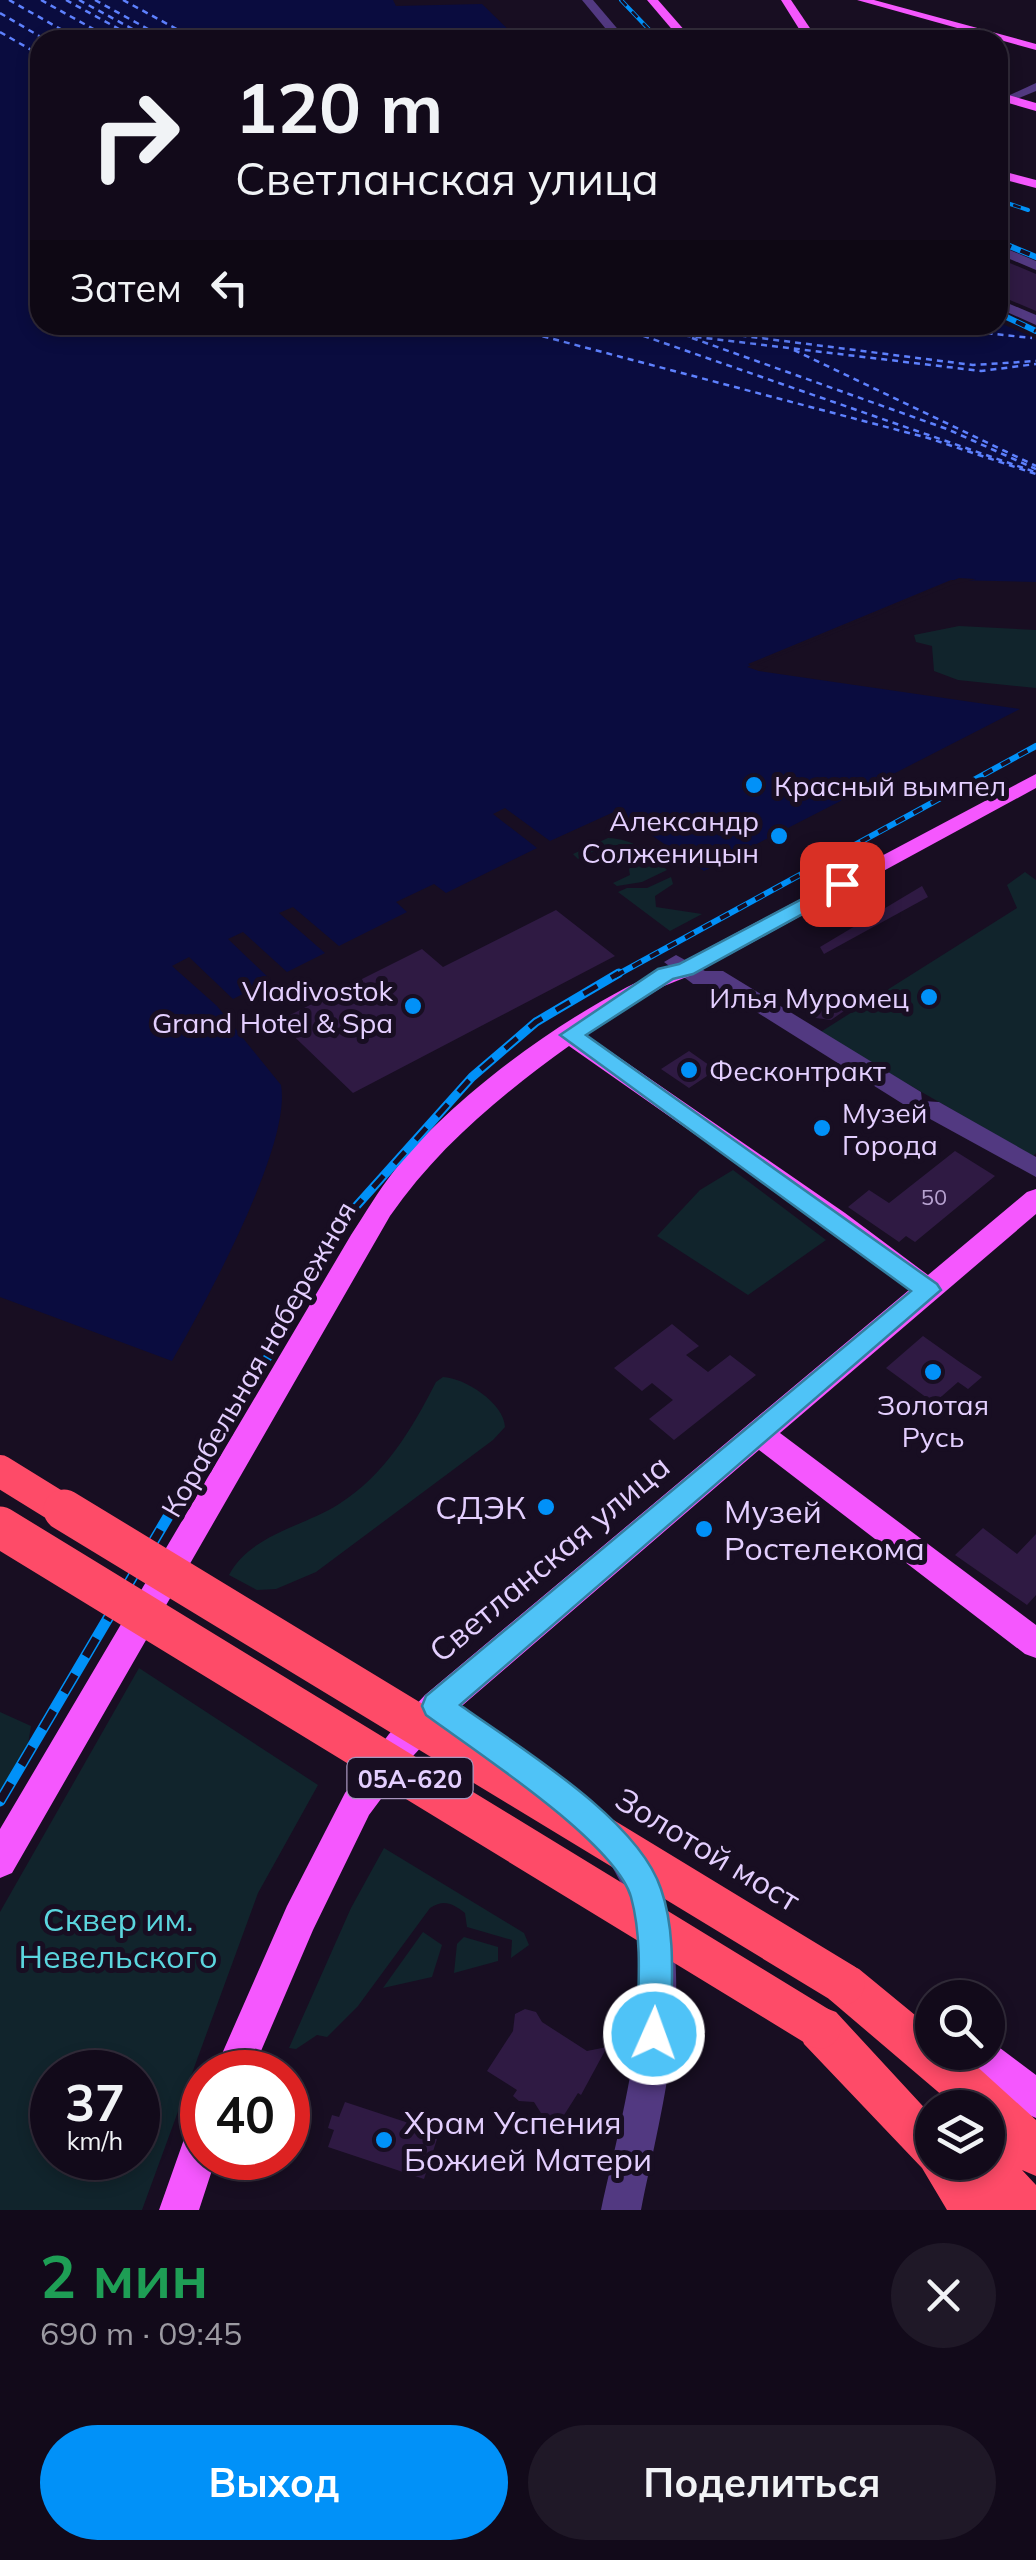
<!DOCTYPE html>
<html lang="ru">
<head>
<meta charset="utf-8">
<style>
  :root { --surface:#120a1a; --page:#1f1827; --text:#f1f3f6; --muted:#9c9aa2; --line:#312b39; --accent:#0191f8 }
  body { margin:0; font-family:Mulish,sans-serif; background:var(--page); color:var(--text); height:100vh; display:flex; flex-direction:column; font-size:38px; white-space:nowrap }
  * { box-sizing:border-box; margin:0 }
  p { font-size:32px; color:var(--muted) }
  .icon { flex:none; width:55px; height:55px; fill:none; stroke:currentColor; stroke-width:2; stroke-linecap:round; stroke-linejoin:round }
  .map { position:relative; height:2210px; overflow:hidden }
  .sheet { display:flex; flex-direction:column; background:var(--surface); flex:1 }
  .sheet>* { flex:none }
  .guide { position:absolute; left:30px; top:30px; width:978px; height:305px; border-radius:30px; box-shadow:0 5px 15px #0003,0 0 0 2px var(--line); background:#120a1a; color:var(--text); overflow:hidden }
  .buttons { position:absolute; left:915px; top:1980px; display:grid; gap:20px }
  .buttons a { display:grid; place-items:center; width:90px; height:90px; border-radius:50%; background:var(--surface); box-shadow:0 5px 15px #0003,0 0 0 2px var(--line); font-size:50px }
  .speed { position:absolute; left:30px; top:2050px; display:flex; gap:20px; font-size:50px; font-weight:700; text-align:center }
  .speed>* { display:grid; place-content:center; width:130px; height:130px; border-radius:50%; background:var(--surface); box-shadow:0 5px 15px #0003,0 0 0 2px var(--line); line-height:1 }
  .speed small { font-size:25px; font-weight:400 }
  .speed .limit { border:15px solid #d22; background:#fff; color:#111 }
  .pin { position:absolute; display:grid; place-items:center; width:85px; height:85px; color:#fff; margin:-42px; border-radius:20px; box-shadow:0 5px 15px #0006 }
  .me { position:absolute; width:110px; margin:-55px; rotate:2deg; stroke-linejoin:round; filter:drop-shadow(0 0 8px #0008) }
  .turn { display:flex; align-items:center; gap:35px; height:210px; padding:0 40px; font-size:45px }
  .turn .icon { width:130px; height:130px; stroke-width:2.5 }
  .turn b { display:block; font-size:70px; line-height:85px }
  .then { display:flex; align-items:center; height:95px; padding:0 40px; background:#0003; gap:20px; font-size:38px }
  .round { display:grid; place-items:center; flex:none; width:105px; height:105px; border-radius:52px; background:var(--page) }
  .headline { display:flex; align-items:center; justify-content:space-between; height:170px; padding:0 40px }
  h1 { font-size:60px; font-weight:700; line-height:75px; color:#1e9e55 }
  .button { display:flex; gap:20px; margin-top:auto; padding:20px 40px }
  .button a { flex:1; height:115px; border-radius:60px; background:var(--accent); color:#fff; font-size:40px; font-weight:700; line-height:115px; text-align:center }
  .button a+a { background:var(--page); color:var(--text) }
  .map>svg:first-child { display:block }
</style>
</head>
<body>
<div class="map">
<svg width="1036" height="2210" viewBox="0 0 1036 2210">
  <rect width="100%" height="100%" fill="#180e22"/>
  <g fill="#11242c" fill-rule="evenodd">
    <polygon points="959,626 1036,630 1036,688 958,680 934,671 932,646 916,642 914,635"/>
    <path d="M608,838C634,839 649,852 667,870L642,882L617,886L613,883L630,875L629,869L640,856C624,835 597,849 578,859L573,854Z"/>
    <polygon points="1025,872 1036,880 1036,1153 1033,1156 819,1033 1017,908 1007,885"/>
    <polygon points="671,877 673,884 655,896 656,907 702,914 670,931 618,892 627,888 647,888"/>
    <polygon points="733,1170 826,1240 748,1295 657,1236 700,1190"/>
    <path d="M443,1377C465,1378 504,1403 505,1427L493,1440L316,1572L276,1589L257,1590L229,1575C251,1534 303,1527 339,1504C385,1475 412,1429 436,1382Z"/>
    <path d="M139,1668L318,1785L258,1893L142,2210H0V1912ZM52,2072H138V2158H52Z"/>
    <polygon points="0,1712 31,1726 28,1744 0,1792"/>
    <path d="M384,1848L524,1933L529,1945L511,1958L512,1940L467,1927L465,1913C452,1903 444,1899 430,1908L358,2006L327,2037L317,2035L296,2049L289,2048L351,1908Z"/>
    <polygon points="423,1932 442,1945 432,1977 383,1988"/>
    <polygon points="464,1937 498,1947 498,1961 454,1973 457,1944"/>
  </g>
  <path fill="#0a0c3f" d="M0,0H393L396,6L482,4L519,40H40V325H998V322L1036,339V582L951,580L748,664L759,671L1020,709L704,871L616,811L550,841L505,808L493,814L537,848L446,893L434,884L396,902L407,912L339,946L293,907L279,913L325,953L287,972L243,932L228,939L271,980L233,999L189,957L172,966L217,1006L281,1085C292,1146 204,1305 172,1361L0,1297Z"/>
  <polygon fill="#180e22" points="959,578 976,579 952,585 757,665 768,667 759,671 747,667"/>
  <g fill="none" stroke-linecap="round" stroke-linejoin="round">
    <g stroke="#5e81fe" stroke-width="2.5" stroke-dasharray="6 5" stroke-linecap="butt">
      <polyline points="9,0 80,40"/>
      <polyline points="41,0 113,40"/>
      <polyline points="66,0 139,40"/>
      <polyline points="79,0 153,40"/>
      <polyline points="95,0 168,40"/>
      <polyline points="123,0 197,40"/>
      <polyline points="0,13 46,40"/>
      <polyline points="0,32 40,55"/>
      <polyline points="500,325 928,438 1036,474"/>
      <polyline points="594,325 613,327"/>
      <polyline points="612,325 1035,472"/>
      <polyline points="655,325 679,334"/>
      <polyline points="687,325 697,330 973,365 1036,361"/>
      <polyline points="738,325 764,337"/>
      <polyline points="910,325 1032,338"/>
      <polyline points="630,329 981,371 1036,364"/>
      <polyline points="692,338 947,429 1036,469"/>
      <polyline points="794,350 1036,466"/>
    </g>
  </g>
  <g fill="#2f1a43">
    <polygon points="998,258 1036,274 1036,311 998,295"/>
    <polygon points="922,886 928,897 824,954 820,947"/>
    <polygon points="556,910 615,956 353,1093 278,1021 422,949 443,967"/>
    <polygon points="819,996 844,1011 831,1020 816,1018 806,1006"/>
    <polygon points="689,1051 716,1070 689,1088 661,1069"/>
    <polygon points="955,1151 995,1176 915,1242 906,1236 899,1242 848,1207 869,1190 889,1203"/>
    <polygon points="672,1324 699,1346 686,1355 708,1372 730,1355 756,1375 674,1440 649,1419 673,1400 652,1383 642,1391 614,1368"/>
    <polygon points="923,1336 961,1363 982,1377 968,1389 958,1382 934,1403 886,1368"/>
    <polygon points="983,1528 1017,1554 1036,1534 1036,1595 1027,1605 955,1555"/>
    <polygon points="525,2009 536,2012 542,2022 587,2051 607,2047 581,2095 578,2093 559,2123 546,2121 534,2102 519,2101 513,2096 517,2090 487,2071 513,2031 515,2014"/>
    <polygon points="345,2102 439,2133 424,2179 328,2147 334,2130 328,2128 332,2115 339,2117"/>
  </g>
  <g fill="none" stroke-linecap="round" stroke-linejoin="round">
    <g fill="#523981" fill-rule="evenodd">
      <polygon points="582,0 593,0 627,40 615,40"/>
      <polygon points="1036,83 1036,91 1007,103 1001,99"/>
      <polygon points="998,245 1036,261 1036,270 998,254"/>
      <polygon points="998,299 1036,315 1036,325 998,308"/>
      <polygon points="676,955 705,971 723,971 921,1092 922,1101 939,1102 1036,1157 1036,1177 921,1114 920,1104 903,1104 712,984 693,984 664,962"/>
      <polygon points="437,1691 542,1762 547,1773 542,1784 530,1789 518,1784 425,1717 421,1706 425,1695"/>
      <path d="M626,1843C640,1849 644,1857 651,1870C704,1961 660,2113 641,2210H601C621,2117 658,1995 629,1902C625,1887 615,1874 609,1860L614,1848Z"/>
    </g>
    <g fill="#f557fe" fill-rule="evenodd">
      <polygon points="647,0 658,0 693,40 681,40"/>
      <polygon points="781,0 791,0 818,40 806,40"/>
      <polygon points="857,0 874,0 1036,44 1036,50"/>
      <polygon points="998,92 1036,103 1036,111 998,100"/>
      <polygon points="998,170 1036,180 1036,188 998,178"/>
      <path d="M1036,774V788L694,974L664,986L585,1034L845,1213L928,1275L1027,1192L1036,1189V1214L780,1433L1036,1625V1658L1025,1654L759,1450L449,1717L413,1756L369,1815L313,1930L252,2072H214L287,1906L345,1793L389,1734L425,1695L909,1290L827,1227L569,1046C501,1095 438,1147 390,1216L12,1873L0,1878V1829L351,1235C365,1214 378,1191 394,1171C456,1092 584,1000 678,964Z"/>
      <path d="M988,2039L1036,2075V2118C1010,2107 966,2079 956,2052H988Z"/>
      <polygon points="202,2123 202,2158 216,2158 199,2210 159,2210 188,2128"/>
    </g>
    <polygon fill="#fe4b68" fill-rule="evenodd" points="844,1962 859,1969 932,2029 932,2052 961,2052 1036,2120 1036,2176 1022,2170 1036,2185 1036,2210 947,2210 922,2168 804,2044 798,2028 804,2012 820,2006 836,2012 932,2116 932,2162 988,2162 988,2141 996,2145 988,2135 988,2108 957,2108 829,1999 822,1984 829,1969"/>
    <g stroke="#0191f8" stroke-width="4">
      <g id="rail-far3">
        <polyline points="621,0 659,40"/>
        <polyline points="998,200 1028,210"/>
        <polyline points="998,241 1008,245"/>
      </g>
    </g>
    <g stroke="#0191f8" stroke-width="6">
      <g id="rail-far2">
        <polyline points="1002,243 1036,257"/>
        <polyline points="998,313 1036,331"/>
        <polyline points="615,976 1036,746"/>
      </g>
    </g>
    <g stroke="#0191f8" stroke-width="9">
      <polyline id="rail-far1" points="171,1513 248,1393 343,1221 472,1077 536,1022 619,973"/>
    </g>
    <g stroke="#0191f8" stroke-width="11">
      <polyline id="rail" points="0,1801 172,1510"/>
    </g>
    <use href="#rail-far3" stroke="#180e22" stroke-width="2.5" stroke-dasharray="8" stroke-linecap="butt"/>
    <use href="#rail-far2" stroke="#180e22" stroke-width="4" stroke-dasharray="10" stroke-linecap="butt"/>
    <use href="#rail-far1" stroke="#180e22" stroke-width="5" stroke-dasharray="16" stroke-linecap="butt"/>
    <use href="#rail" stroke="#180e22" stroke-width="8" stroke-dasharray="21" stroke-linecap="butt"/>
    <polyline stroke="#fe4b68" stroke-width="32" points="0,1471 68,1513"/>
    <g stroke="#fe4b68" stroke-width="41">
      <polyline points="64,1510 844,1984"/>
      <polyline points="0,1527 820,2028"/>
    </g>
  </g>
  <path fill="#4fc3f7" stroke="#337fa1" stroke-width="2.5" d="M842,878L853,884L850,888L693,974L673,979L586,1035L937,1284L941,1290L460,1705C519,1747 638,1819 661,1889C677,1935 671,1986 671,2034L666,2046L654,2051L642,2046L637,2034C638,1989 643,1941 631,1897C615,1842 475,1751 426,1715L422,1706L426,1696L911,1291L560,1035L658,969L679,964Z"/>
  <g fill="#0191f8" stroke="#180e22" stroke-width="4">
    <circle cx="754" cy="785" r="10"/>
    <circle cx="779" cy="836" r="10"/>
    <circle cx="929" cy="997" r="10"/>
    <circle cx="413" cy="1006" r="10"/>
    <circle cx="689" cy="1070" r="10"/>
    <circle cx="822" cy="1128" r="10"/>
    <circle cx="933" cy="1372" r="10"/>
    <circle cx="546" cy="1507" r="10"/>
    <circle cx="704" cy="1529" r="10"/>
    <circle cx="384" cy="2140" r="10"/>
  </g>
  <g text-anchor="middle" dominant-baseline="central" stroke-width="10" stroke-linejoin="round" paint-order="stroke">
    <g font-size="22" fill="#b7a2d0">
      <text x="934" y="1197">50</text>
    </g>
    <rect fill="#180e22" stroke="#a795bd" stroke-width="2.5" x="347.5" y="1758" width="125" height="40" rx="8"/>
    <g font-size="25" font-weight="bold" fill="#e4cfff">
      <text x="410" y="1778">05А-620</text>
    </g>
    <g font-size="28" fill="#e4cfff" stroke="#180e22" text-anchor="start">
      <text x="774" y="785">Красный вымпел</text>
      <text x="759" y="820" text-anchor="end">Александр<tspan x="759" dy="32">Солженицын</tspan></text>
      <text x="393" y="990" text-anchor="end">Vladivostok<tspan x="393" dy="32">Grand Hotel &amp; Spa</tspan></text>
      <text x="909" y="997" text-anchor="end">Илья Муромец</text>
      <text x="709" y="1070">Фесконтракт</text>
      <text x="842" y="1112">Музей<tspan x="842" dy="32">Города</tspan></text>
      <text x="933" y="1404" text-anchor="middle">Золотая<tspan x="933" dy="32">Русь</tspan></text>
    </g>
    <g font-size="28" fill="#e4cfff" stroke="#180e22">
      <text transform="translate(258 1359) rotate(-60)">Корабельная набережная</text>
    </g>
    <g font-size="32" fill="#e4cfff" stroke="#180e22" text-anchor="start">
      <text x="526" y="1507" text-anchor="end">СДЭК</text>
      <text x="724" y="1511">Музей<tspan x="724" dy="37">Ростелекома</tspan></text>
      <text x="404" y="2122">Храм Успения<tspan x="404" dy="37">Божией Матери</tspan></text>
    </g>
    <g font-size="32" fill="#e4cfff" stroke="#180e22">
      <text transform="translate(549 1558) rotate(-40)">Светланская улица</text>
      <text transform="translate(708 1849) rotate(31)">Золотой мост</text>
    </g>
    <g font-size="32" fill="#5bd6de" stroke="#180e22">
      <text x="118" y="1919">Сквер им.<tspan x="118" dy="37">Невельского</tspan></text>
    </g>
  </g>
</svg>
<div class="buttons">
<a><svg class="icon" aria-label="search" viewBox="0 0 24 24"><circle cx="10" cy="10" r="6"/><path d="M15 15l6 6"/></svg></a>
<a><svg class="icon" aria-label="layers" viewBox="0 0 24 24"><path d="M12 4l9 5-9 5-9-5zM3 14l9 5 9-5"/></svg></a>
</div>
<div class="speed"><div>37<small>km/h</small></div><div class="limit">40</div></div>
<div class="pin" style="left:842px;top:884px;background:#d93025"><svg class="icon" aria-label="arrive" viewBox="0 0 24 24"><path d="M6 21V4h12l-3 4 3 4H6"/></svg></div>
<svg class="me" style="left:654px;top:2034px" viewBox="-20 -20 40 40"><circle r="17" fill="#4fc3f7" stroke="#fff" stroke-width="3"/><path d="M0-11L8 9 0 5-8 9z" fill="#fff"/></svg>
<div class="guide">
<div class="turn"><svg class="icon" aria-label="right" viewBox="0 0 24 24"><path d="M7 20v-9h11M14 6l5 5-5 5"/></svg><div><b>120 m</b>Светланская улица</div></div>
<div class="then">Затем<svg class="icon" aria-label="left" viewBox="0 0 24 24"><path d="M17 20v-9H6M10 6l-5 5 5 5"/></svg></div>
</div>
</div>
<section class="sheet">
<div class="headline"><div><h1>2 мин</h1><p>690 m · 09:45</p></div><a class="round"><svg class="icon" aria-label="close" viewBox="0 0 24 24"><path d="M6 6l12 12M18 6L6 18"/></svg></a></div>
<div class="button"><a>Выход</a><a>Поделиться</a></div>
</section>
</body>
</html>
